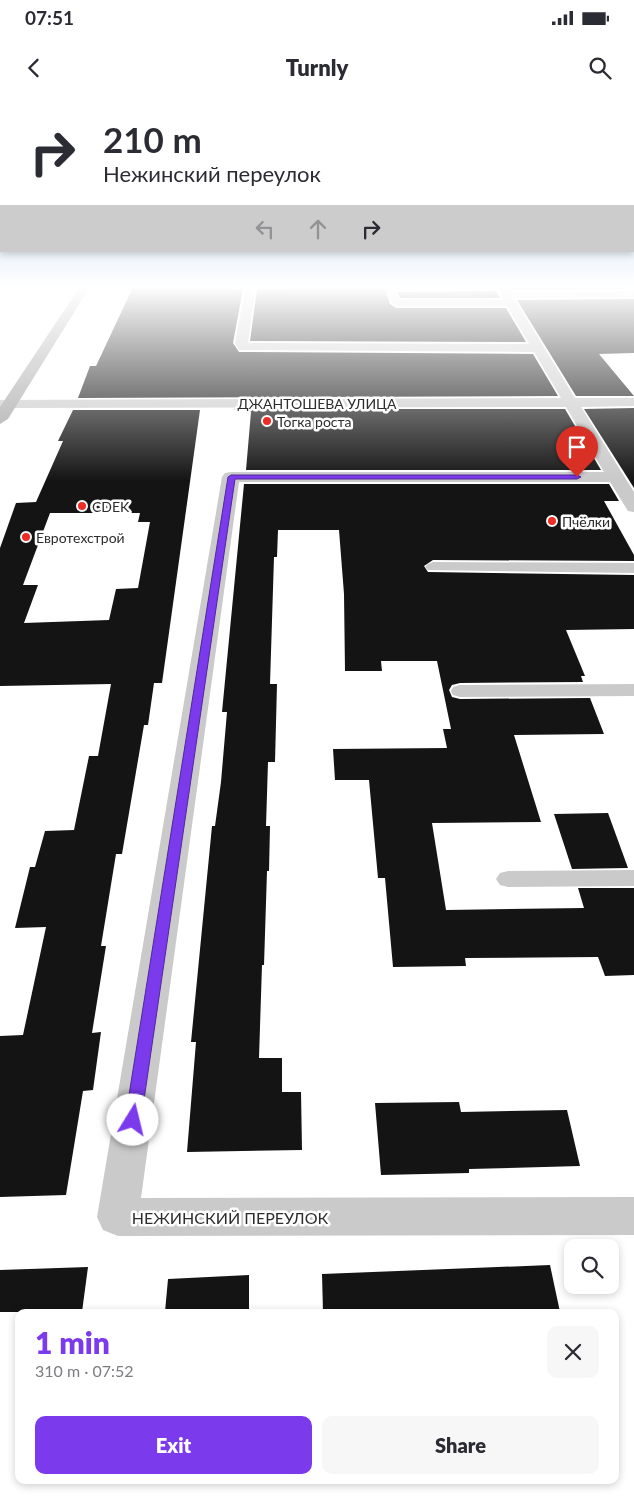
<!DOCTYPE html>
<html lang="en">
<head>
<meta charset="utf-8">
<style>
  :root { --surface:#fff; --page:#f7f7f7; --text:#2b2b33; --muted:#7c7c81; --accent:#7c3aed }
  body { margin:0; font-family:Lato,sans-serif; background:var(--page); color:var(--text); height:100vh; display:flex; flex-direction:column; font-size:19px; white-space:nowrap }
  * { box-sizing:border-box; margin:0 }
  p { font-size:16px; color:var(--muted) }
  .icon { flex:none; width:28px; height:28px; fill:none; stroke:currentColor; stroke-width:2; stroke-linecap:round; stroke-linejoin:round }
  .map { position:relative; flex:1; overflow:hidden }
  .sheet { position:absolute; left:15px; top:1209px; width:604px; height:175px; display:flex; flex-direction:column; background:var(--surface); border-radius:10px; box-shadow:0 2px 8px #0003 }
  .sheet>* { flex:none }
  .hud { position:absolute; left:0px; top:0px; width:635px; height:152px; box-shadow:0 2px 8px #0003; background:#fff; color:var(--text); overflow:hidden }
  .buttons { position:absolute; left:564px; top:1139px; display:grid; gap:10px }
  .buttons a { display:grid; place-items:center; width:55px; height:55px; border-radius:10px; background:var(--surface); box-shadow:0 2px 8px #0003; font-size:25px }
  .pin { position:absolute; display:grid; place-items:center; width:42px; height:42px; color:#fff; margin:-51px -21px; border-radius:50% 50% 50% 0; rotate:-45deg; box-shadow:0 0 5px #0007 }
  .pin .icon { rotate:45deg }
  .me { position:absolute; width:55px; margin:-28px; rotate:9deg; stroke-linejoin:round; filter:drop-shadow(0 0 4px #0008) }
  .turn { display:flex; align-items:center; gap:18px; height:105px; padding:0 20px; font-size:22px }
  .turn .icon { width:65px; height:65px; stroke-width:2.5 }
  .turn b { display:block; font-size:35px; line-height:42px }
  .lanes { display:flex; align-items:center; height:48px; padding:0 20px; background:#0003; justify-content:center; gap:25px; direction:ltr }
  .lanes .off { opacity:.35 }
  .round { display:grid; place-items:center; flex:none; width:52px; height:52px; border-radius:10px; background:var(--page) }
  .head { display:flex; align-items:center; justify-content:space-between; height:85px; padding:0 20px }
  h1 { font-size:30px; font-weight:800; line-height:38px; color:var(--accent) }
  .action { display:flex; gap:10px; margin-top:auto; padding:10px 20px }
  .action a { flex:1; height:58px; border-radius:10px; background:var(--accent); color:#fff; font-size:20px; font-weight:800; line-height:58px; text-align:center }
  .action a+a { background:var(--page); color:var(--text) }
  .status { display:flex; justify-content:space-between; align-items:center; height:35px; padding:0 25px; background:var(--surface); direction:ltr }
  .status svg { height:14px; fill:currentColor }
  header { display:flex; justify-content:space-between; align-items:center; height:65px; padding:0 20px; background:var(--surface); font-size:22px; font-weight:800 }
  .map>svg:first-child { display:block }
</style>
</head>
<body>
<div class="status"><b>07:51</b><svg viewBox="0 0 49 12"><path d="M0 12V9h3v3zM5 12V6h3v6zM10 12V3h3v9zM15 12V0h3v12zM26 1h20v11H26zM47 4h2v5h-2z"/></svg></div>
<header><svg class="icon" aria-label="back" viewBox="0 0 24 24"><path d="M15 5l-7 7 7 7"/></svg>Turnly<svg class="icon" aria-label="search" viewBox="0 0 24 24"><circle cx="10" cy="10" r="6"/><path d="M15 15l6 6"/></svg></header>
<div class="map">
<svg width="634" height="1399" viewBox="0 0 634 1399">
  <rect width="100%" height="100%" fill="#fff"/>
  <polygon fill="#e1ebd9" points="478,187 486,200 404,200 399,188"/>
  <g fill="#141414" fill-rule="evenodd">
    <polygon points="134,185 233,185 232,189 243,189 233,243 239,252 533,254 558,296 78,298 90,266 96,266"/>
    <polygon points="507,185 622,185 627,189 511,190"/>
    <polygon points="384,186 390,204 396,208 506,208 526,242 250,241 257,189"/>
    <polygon points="496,191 500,198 400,198 397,192"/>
    <polygon points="634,199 634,253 599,254 634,296 576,296 517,200"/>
    <polygon points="634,308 634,388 584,309"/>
    <polygon points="233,309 565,309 601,370 246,370 251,312"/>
    <path d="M73,310H200L162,583H154L148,625H144L122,754H116L101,846H106L92,933L101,932L93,990L83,991L66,1095L0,1097V936L23,935L46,827L15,828L30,767H35L45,731L74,730L89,656H98L111,584L0,586V448L16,403L36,402L63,341H58ZM50,413H140L138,422H150L138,488L116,489L109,520L24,523L38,485H23Z"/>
    <polygon points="244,384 609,384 619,401 604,401 634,455 634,461 433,460 424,466 428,472 634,475 634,529 566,530 585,576 581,576 583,582 460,583 452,585 449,590 452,597 460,599 590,598 604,634 514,635 541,722 432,723 446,810 584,808 578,788 634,788 634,875 605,876 598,857 465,858 466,866 393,867 385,778 378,778 369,680 335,680 333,649 447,648 443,629 451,629 437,561 381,561 382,571 345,571 344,494 339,430 278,430 277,457 274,457 270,584 277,584 275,662 268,662 266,726 270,726 269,771 267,771 264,865 262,865 259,958 282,958 282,992 301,992 302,1050 187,1052 196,942 191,942 212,726 215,726 221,682 227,612 222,612"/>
    <polygon points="608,713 628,768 572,769 554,714"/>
    <polygon points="459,1002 461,1012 567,1010 580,1066 469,1069 469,1073 381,1075 375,1003"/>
    <polygon points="550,1165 560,1212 323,1212 322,1174"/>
    <polygon points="88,1167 82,1212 0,1212 0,1170"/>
    <polygon points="249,1175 249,1212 165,1212 168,1179"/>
  </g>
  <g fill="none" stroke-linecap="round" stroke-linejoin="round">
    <g fill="#cacaca" fill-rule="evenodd">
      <polygon points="389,185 504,185 504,188 501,189 394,190 399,200 511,200 515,203 511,206 396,206 392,203 385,188"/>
      <polygon points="433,462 634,463 634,473 428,470 425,467 428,464"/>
      <polygon points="634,584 634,596 460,597 453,595 451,591 453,587 460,585"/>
      <polygon points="634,770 634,786 508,787 500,785 496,779 500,773 508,771"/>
    </g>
    <polygon fill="#cacaca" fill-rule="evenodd" points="246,185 256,185 248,243 529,244 495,185 505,185 510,192 634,191 634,197 514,198 575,298 634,298 634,306 581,307 634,392 634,412 628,411 610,382 239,382 141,1098 634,1097 634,1135 118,1136 103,1130 97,1117 222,377 225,373 231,372 604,372 566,307 0,308 0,300 561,298 534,252 239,250 235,243"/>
    <polygon fill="#a5a5a5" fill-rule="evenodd" points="81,185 91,185 8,319 0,324 0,307"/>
  </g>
  <linearGradient id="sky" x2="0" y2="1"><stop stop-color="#99c2ea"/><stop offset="0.49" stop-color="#fff"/><stop offset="1" stop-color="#fff" stop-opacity="0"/></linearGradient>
  <rect width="634" height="381" fill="url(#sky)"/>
  <polygon fill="#7c3aed" stroke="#51269a" points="231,375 577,375 581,377 577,379 235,379 141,1020 139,1025 133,1027 128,1025 125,1020 228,377"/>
  <g fill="#ee2d24" stroke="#fff" stroke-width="2">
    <circle cx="267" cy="321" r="5"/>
    <circle cx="82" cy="406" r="5"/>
    <circle cx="552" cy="421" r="5"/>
    <circle cx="26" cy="437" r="5"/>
  </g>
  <g text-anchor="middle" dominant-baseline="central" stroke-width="5" stroke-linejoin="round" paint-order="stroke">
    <g font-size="14" fill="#2d2d2d" stroke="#fff">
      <text x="317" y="303">ДЖАНТОШЕВА УЛИЦА</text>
    </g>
    <g font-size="14" fill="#2d2d2d" stroke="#fff" text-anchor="start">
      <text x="277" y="321">Тогка роста</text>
      <text x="92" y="406">CDEK</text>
      <text x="562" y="421">Пчёлки</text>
      <text x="36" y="437">Евротехстрой</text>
    </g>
    <g font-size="16" fill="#2d2d2d" stroke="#fff">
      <text x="230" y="1117">НЕЖИНСКИЙ ПЕРЕУЛОК</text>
    </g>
  </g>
</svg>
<div class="buttons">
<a><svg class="icon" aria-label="search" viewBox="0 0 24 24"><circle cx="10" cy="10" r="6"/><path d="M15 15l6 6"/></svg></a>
</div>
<div class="pin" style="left:577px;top:377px;background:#d93025"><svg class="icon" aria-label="arrive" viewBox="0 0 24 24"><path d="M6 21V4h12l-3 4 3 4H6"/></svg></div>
<svg class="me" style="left:133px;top:1020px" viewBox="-20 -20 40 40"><circle r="19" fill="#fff"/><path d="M0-13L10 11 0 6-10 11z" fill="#7c3aed"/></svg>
<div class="hud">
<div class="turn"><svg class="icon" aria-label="right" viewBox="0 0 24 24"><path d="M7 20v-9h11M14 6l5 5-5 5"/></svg><div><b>210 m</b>Нежинский переулок</div></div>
<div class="lanes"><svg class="icon off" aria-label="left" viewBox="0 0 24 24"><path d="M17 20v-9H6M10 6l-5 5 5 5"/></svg><svg class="icon off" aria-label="ahead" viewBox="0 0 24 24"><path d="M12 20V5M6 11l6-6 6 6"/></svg><svg class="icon" aria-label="right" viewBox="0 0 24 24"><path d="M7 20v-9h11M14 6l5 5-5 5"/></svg></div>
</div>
<section class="sheet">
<div class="head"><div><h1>1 min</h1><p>310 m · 07:52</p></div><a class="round"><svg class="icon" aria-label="close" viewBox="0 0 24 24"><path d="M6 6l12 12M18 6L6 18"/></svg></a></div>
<div class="action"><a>Exit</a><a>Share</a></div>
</section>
</div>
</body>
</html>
